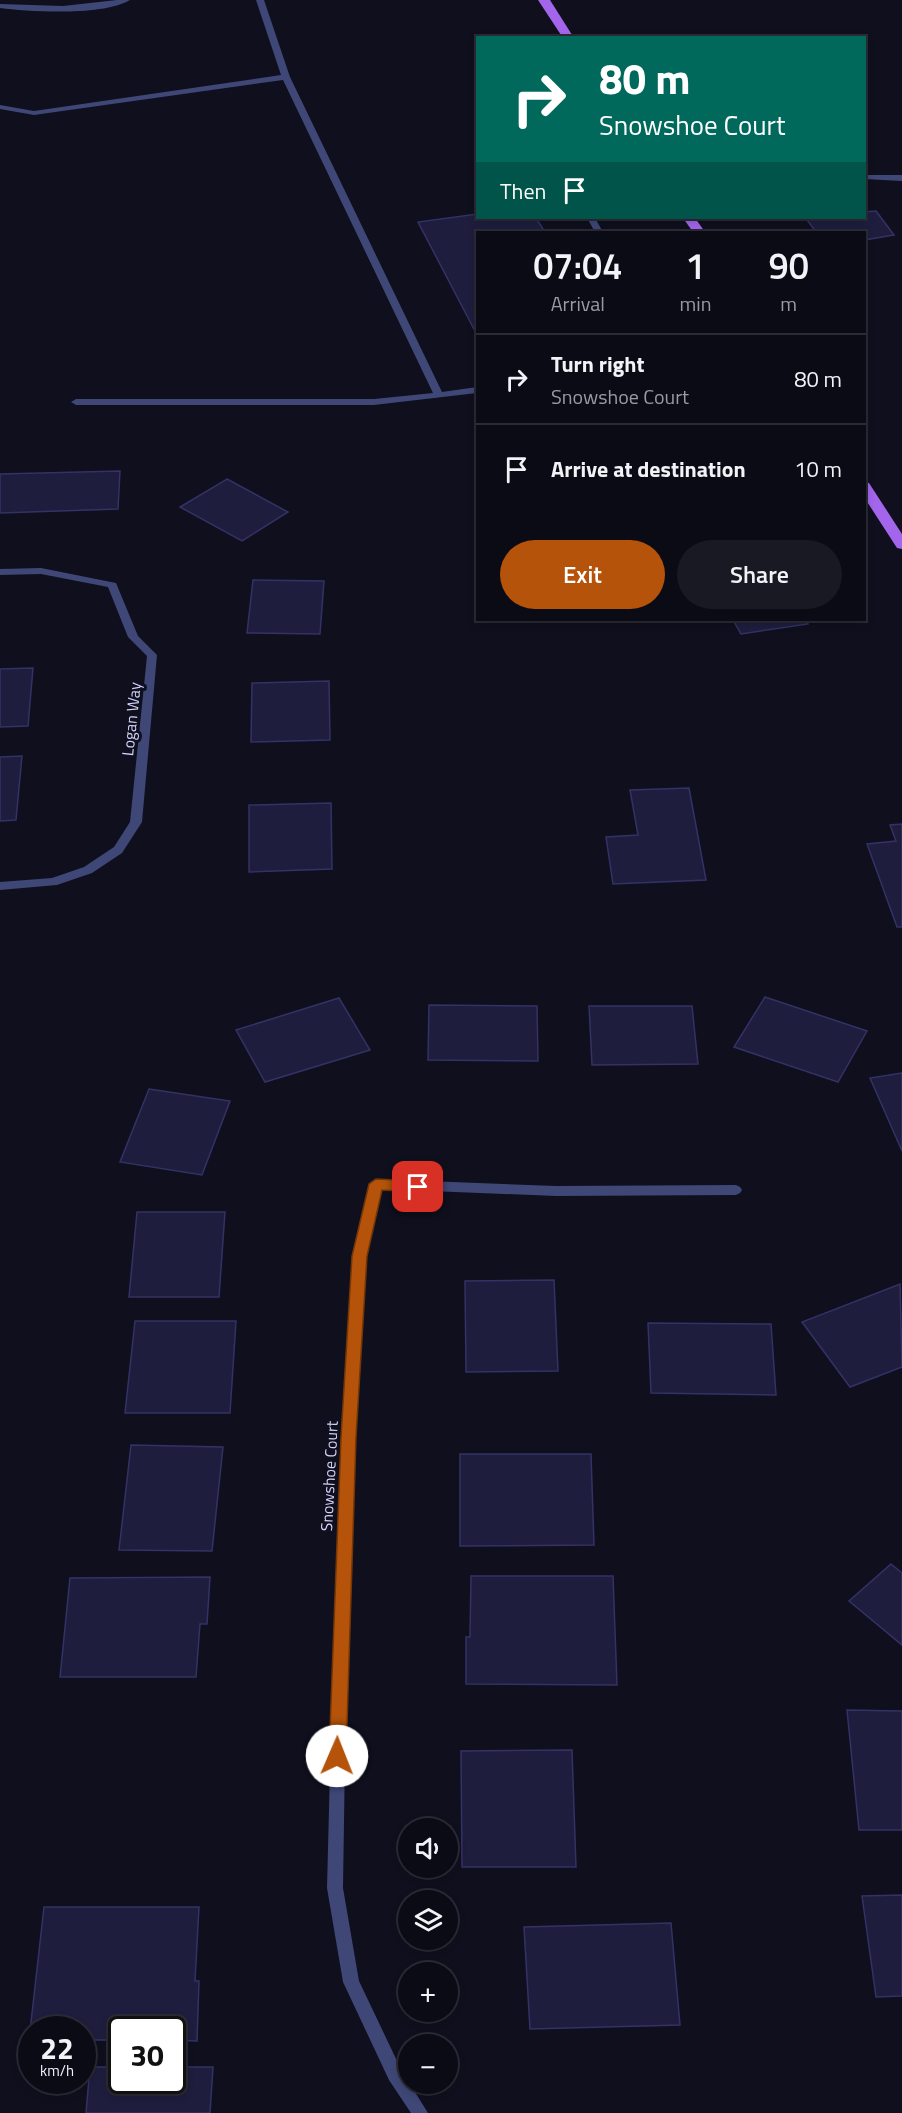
<!DOCTYPE html>
<html lang="en">
<head>
<meta charset="utf-8">
<style>
  :root { --surface:#0b0b16; --page:#191923; --text:#f1f3f6; --muted:#9a9ba1; --line:#2b2b35; --accent:#b45309 }
  body { margin:0; font-family:"Titillium Web",sans-serif; background:var(--page); color:var(--text); height:100vh; display:flex; flex-direction:column; font-size:22px; white-space:nowrap }
  * { box-sizing:border-box; margin:0 }
  p { font-size:20px; color:var(--muted) }
  .icon { flex:none; width:33px; height:33px; fill:none; stroke:currentColor; stroke-width:2; stroke-linecap:round; stroke-linejoin:round }
  .map { position:relative; flex:1; overflow:hidden }
  .panel { position:absolute; left:476px; top:231px; width:390px; height:390px; display:flex; flex-direction:column; background:var(--surface); border-radius:0px; box-shadow:0 3px 9px #0003,0 0 0 2px var(--line) }
  .panel>* { flex:none }
  .hud { position:absolute; left:476px; top:36px; width:390px; height:183px; border-radius:0px; box-shadow:0 3px 9px #0003,0 0 0 2px var(--line); background:#00695c; color:#fff; overflow:hidden }
  .fabs { position:absolute; left:398px; top:1818px; display:grid; gap:12px }
  .fabs a { display:grid; place-items:center; width:60px; height:60px; border-radius:50%; background:var(--surface); box-shadow:0 3px 9px #0003,0 0 0 2px var(--line); font-size:30px }
  .speed { position:absolute; left:18px; top:2016px; display:flex; gap:12px; font-size:30px; font-weight:700; text-align:center }
  .speed>* { display:grid; place-content:center; width:78px; height:78px; border-radius:50%; background:var(--surface); box-shadow:0 3px 9px #0003,0 0 0 2px var(--line); line-height:1 }
  .speed small { font-size:15px; font-weight:400 }
  .speed .limit { border:3px solid #111; border-radius:9px; background:#fff; color:#111 }
  .pin { position:absolute; display:grid; place-items:center; width:51px; height:51px; color:#fff; margin:-26px; border-radius:12px; box-shadow:0 3px 9px #0006 }
  .me { position:absolute; width:66px; margin:-33px; rotate:1deg; stroke-linejoin:round; filter:drop-shadow(0 0 4px #0008) }
  .turn { display:flex; align-items:center; gap:21px; height:126px; padding:0 24px; font-size:27px }
  .turn .icon { width:78px; height:78px; stroke-width:2.5 }
  .turn b { display:block; font-size:42px; line-height:51px }
  .then { display:flex; align-items:center; height:57px; padding:0 24px; background:#0003; gap:12px; font-size:22px }
  .eta { display:flex; justify-content:space-evenly; align-items:center; height:102px; text-align:center }
  .eta b { font-size:36px; font-weight:600; line-height:42px }
  .button { display:flex; gap:12px; margin-top:auto; padding:12px 24px }
  .button a { flex:1; height:69px; border-radius:36px; background:var(--accent); color:#fff; font-size:24px; font-weight:600; line-height:69px; text-align:center }
  .button a+a { background:var(--page); color:var(--text) }
  ul { padding:0; list-style:none }
  li { display:flex; align-items:center; gap:18px; height:90px; padding:0 24px; border-top:2px solid var(--line) }
  li div { flex:1 }
  li b { display:block; font-size:22px }
  li em { font-style:normal }
  .map>svg:first-child { display:block }
</style>
</head>
<body>
<div class="map">
<svg width="902" height="2113" viewBox="0 0 902 2113">
  <rect width="100%" height="100%" fill="#0f0f1e"/>
  <g fill="#1e1d3d" stroke="#333266" stroke-width="1.5">
    <polygon points="876,211 894,235 864,240 864,232 816,232 807,220 864,218 864,212"/>
    <polygon points="477,214 477,218 536,218 545,232 477,232 477,335 418,222"/>
    <polygon points="120,471 118,509 0,513 0,474"/>
    <polygon points="227,479 288,512 242,541 180,507"/>
    <polygon points="253,580 324,581 320,634 247,633"/>
    <polygon points="733,620 806,620 808,624 741,634"/>
    <polygon points="33,668 28,726 0,727 0,669"/>
    <polygon points="329,681 330,740 251,742 252,683"/>
    <polygon points="22,756 16,820 0,821 0,757"/>
    <polygon points="689,788 706,880 613,884 606,837 638,835 630,790"/>
    <polygon points="331,803 332,869 249,872 249,805"/>
    <polygon points="902,824 902,927 897,927 867,844 896,841 890,825"/>
    <polygon points="765,997 867,1031 838,1082 734,1047"/>
    <polygon points="339,998 370,1050 265,1082 236,1030"/>
    <polygon points="429,1005 537,1006 538,1061 428,1060"/>
    <polygon points="589,1006 692,1006 698,1064 592,1065"/>
    <polygon points="902,1073 902,1151 870,1078"/>
    <polygon points="149,1089 230,1101 202,1175 120,1162"/>
    <polygon points="137,1212 225,1212 219,1297 129,1297"/>
    <polygon points="554,1280 558,1371 466,1372 465,1281"/>
    <polygon points="900,1284 902,1367 850,1387 802,1322"/>
    <polygon points="135,1321 236,1321 230,1413 125,1413"/>
    <polygon points="648,1323 771,1324 776,1395 651,1393"/>
    <polygon points="131,1445 223,1447 212,1551 119,1550"/>
    <polygon points="460,1454 591,1454 594,1545 460,1546"/>
    <polygon points="891,1564 902,1573 902,1645 849,1601"/>
    <polygon points="471,1576 613,1576 617,1685 466,1684 466,1637 470,1637"/>
    <polygon points="210,1577 207,1624 200,1624 196,1677 60,1677 70,1578"/>
    <polygon points="847,1710 902,1711 902,1830 859,1830"/>
    <polygon points="572,1750 576,1867 462,1867 461,1751"/>
    <polygon points="902,1895 902,1996 876,1997 862,1896"/>
    <polygon points="44,1907 199,1907 195,1981 199,1981 197,2041 172,2040 172,2030 122,2030 122,2040 82,2040 82,2030 32,2030 32,2040 29,2040"/>
    <polygon points="671,1923 680,2025 530,2029 524,1927"/>
    <polygon points="90,2067 122,2067 122,2080 172,2080 172,2067 213,2067 210,2113 86,2113"/>
  </g>
  <g fill="none" stroke-linecap="round" stroke-linejoin="round">
    <g fill="#3f4777" fill-rule="evenodd">
      <path d="M117,0H130C104,16 31,12 0,8V4L63,6Z"/>
      <polygon points="256,0 264,0 290,77 442,392 477,387 477,393 374,405 76,405 71,402 76,399 374,399 433,393 283,80 34,115 0,109 0,105 34,111 281,75"/>
      <polygon points="587,218 595,218 603,232 595,232"/>
    </g>
    <g fill="#3f4777" fill-rule="evenodd">
      <polygon points="864,175 902,175 902,181 864,179"/>
      <polygon points="41,568 116,583 138,636 157,655 142,822 122,853 92,873 57,885 0,890 0,882 52,878 84,867 114,847 130,822 147,656 128,637 108,587 41,574 0,575 0,569"/>
      <polygon points="376,1179 556,1186 736,1185 740,1187 742,1190 740,1193 736,1195 556,1196 381,1189 365,1256 356,1437 346,1691 343,1888 359,1981 408,2084 410,2084 428,2113 411,2113 389,2080 343,1982 327,1888 332,1691 342,1437 353,1256 370,1184 372,1181"/>
    </g>
    <g fill="#a365ec" fill-rule="evenodd">
      <polygon points="538,0 550,0 574,38 563,38"/>
      <polygon points="683,218 695,218 705,232 693,232"/>
      <polygon points="864,482 869,483 902,534 902,549 897,548 864,497"/>
    </g>
  </g>
  <polygon fill="#b45309" stroke="#753606" stroke-width="1.5" points="376,1179 418,1181 425,1187 418,1192 382,1190 367,1256 356,1437 346,1756 343,1762 337,1764 331,1762 329,1756 341,1437 352,1256 369,1184"/>
  <g text-anchor="middle" dominant-baseline="central" stroke-width="6" stroke-linejoin="round" paint-order="stroke">
    <g font-size="16" fill="#d1d3f9" stroke="#0f0f1e">
      <text transform="translate(131 719) rotate(-84)">Logan Way</text>
      <text transform="translate(329 1476) rotate(-87)">Snowshoe Court</text>
    </g>
  </g>
</svg>
<div class="fabs">
<a><svg class="icon" aria-label="sound" viewBox="0 0 24 24"><path d="M4 9h4l5-4v14l-5-4H4zM17 9q2 3 0 6"/></svg></a>
<a><svg class="icon" aria-label="layers" viewBox="0 0 24 24"><path d="M12 4l9 5-9 5-9-5zM3 14l9 5 9-5"/></svg></a>
<a>+</a>
<a>−</a>
</div>
<div class="speed"><div>22<small>km/h</small></div><div class="limit">30</div></div>
<div class="pin" style="left:418px;top:1187px;background:#d93025"><svg class="icon" aria-label="arrive" viewBox="0 0 24 24"><path d="M6 21V4h12l-3 4 3 4H6"/></svg></div>
<svg class="me" style="left:337px;top:1756px" viewBox="-20 -20 40 40"><circle r="19" fill="#fff"/><path d="M0-13L10 11 0 6-10 11z" fill="#b45309"/></svg>
<div class="hud">
<div class="turn"><svg class="icon" aria-label="right" viewBox="0 0 24 24"><path d="M7 20v-9h11M14 6l5 5-5 5"/></svg><div><b>80 m</b>Snowshoe Court</div></div>
<div class="then">Then<svg class="icon" aria-label="arrive" viewBox="0 0 24 24"><path d="M6 21V4h12l-3 4 3 4H6"/></svg></div>
</div>
<section class="panel">
<div class="eta">
<div><b>07:04</b><p>Arrival</p></div>
<div><b>1</b><p>min</p></div>
<div><b>90</b><p>m</p></div>
</div>
<ul>
<li><svg class="icon" aria-label="right" viewBox="0 0 24 24"><path d="M7 20v-9h11M14 6l5 5-5 5"/></svg><div><b>Turn right</b><p>Snowshoe Court</p></div><em>80 m</em></li>
<li><svg class="icon" aria-label="arrive" viewBox="0 0 24 24"><path d="M6 21V4h12l-3 4 3 4H6"/></svg><div><b>Arrive at destination</b></div><em>10 m</em></li>
</ul>
<div class="button"><a>Exit</a><a>Share</a></div>
</section>
</div>
</body>
</html>
